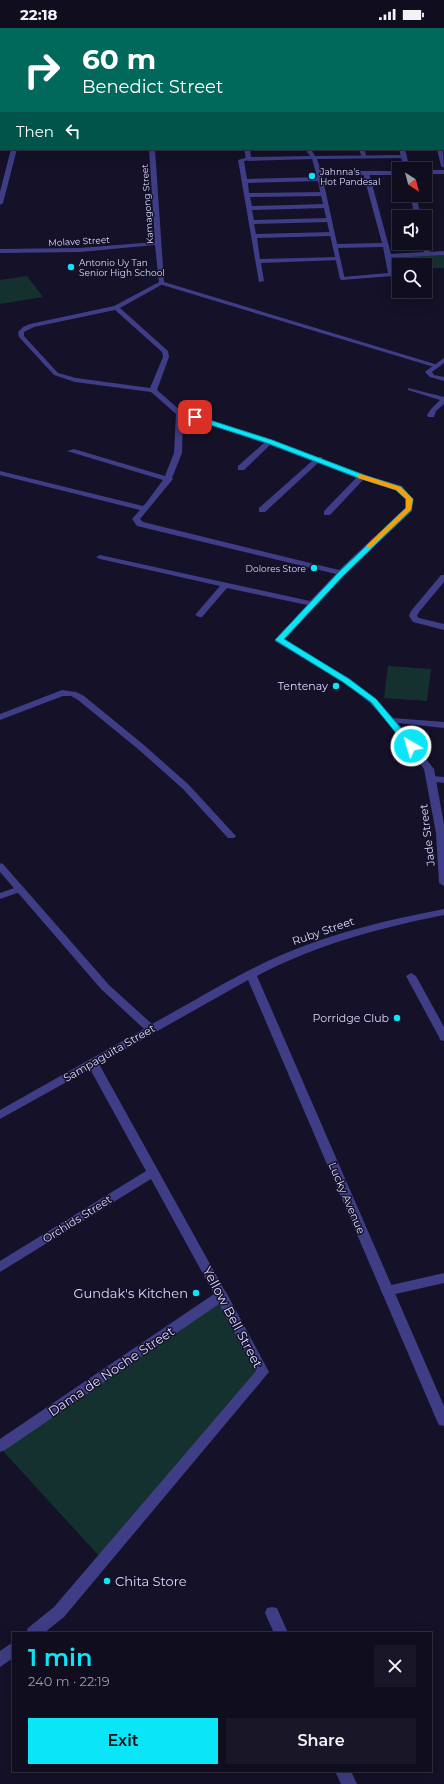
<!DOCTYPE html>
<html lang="en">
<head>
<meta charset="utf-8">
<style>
  :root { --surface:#0f0d1e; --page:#181627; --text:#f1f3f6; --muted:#9b9ca4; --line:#2f2d3c; --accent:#0ae6f8 }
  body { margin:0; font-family:Montserrat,sans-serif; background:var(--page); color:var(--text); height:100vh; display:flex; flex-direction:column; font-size:15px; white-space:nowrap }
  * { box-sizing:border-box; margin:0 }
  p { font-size:13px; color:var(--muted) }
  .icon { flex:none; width:22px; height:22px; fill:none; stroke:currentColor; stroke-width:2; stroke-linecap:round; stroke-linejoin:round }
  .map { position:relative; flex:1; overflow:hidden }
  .details { position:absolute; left:12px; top:1604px; width:420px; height:140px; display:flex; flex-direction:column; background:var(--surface); border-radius:0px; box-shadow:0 4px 16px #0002,0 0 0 1px var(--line) }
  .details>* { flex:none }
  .hud { position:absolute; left:0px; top:0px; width:444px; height:122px; box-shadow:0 4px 16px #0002,0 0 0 1px var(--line); background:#00695c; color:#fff; overflow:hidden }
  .needle { width:26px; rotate:144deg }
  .tools { position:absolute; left:392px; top:134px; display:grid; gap:8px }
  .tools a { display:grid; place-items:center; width:40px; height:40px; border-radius:0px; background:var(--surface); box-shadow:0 4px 16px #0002,0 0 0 1px var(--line); font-size:20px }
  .pin { position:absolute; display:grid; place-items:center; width:34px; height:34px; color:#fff; margin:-17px; border-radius:8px; box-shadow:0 2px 6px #0006 }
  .me { position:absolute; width:44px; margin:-22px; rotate:322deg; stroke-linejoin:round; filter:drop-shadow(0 0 3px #0008) }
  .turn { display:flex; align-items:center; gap:14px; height:84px; padding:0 16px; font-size:18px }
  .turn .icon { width:52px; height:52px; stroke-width:2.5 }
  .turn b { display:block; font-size:28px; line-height:34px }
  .then { display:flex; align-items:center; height:38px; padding:0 16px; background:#0003; gap:8px; font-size:15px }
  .round { display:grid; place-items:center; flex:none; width:42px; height:42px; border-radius:0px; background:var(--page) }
  .headline { display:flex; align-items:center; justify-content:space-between; height:68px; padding:0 16px }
  h1 { font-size:24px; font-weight:600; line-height:30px; color:var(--accent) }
  .primary-button { display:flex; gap:8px; margin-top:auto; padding:8px 16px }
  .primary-button a { flex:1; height:46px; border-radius:0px; background:var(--accent); color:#111; font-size:16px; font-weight:600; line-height:46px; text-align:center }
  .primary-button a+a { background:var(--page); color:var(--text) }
  .status { display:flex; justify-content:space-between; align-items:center; height:28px; padding:0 20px; background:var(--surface); direction:ltr }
  .status svg { height:11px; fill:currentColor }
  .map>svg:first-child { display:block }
</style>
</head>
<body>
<div class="status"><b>22:18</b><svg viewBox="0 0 49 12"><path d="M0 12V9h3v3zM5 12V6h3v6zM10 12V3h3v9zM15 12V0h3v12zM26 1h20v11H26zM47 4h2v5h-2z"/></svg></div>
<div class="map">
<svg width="444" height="1756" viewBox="0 0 444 1756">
  <rect width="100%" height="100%" fill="#141128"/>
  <g fill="#143130">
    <polygon points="444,227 444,240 425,240 425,237 412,237 409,228"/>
    <polygon points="27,248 43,269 0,276 0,252"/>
    <polygon points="388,638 431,641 427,673 384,670"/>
    <polygon points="221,1272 258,1344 100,1529 2,1422"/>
  </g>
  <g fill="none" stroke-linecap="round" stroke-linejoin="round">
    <g fill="#10284c" fill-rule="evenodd">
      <rect x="443" y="42" width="1" height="2"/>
      <rect x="0" y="58" width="1" height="2"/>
    </g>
    <g fill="#3e3d85" fill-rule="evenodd">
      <polygon points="359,121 365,121 366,130 362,130"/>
      <polygon points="399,121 405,121 410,141 404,141"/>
      <polygon points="437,121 443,121 444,140 441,138"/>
      <polygon points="249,129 251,130 251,132 244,133 247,151 320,149 323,151 320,153 248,155 249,165 323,164 326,166 323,168 250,169 252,178 326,176 329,178 326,180 252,182 254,192 329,190 332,192 329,194 254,196 256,206 332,204 335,206 332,208 257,210 260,231 338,229 340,230 340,232 261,235 264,253 259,254 238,132"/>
      <polygon points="366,143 369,145 391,226 424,224 422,215 425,215 425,213 428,215 430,224 444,223 444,227 391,230 393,248 341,252 341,250 343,249 388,245 383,219 335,220 332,218 335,216 382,215 363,145"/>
      <polygon points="410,167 416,167 421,189 415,189"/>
      <path d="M161,253L164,255L163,256L120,280L168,323L169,329L157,362L182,384L272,412L316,429H322V432L364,447L402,458L413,471L412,483L344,547L282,614H276L275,612L307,577L227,560L202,589H199L195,587L220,558L100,531L96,529L100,527L310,573L336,546L137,498L132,491L140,482L0,447V443L143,478L146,475L163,452L67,423L74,421L165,448L174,425L176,386L151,364L75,354L54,347L19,309L18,304L23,299L30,296L114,278ZM115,282L162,324L163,329L150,360L76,350L58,345L24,308V304L34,299ZM183,388L264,415L238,438V442H244L270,417L312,433L259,480V484H265L318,435L356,450L324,483V487H330L363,452L396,462L405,471V480L339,542L143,494L140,491L173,451L172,450L182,425Z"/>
      <polygon points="444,330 444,335 432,344 434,347 444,349 444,353 430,349 425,344 426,343"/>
      <polygon points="408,360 444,369 444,376 436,383 434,389 428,389 427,387 431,381 440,372 408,362"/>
      <polygon points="431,748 444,749 444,755 428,753 426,751"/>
      <polygon points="20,858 23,859 25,861 23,863 0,871 0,865"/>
      <polygon points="444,1245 444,1255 387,1268 383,1266 381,1263 383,1260 387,1258"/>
    </g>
    <g fill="#3e3d85" fill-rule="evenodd">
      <rect x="103" y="0" width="8" height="1"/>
      <rect x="237" y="0" width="7" height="1"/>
      <rect x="290" y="0" width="6" height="1"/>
      <rect x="443" y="18" width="1" height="2"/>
      <rect x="443" y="76" width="1" height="4"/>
      <rect x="0" y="85" width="1" height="4"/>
      <polygon points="11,121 17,121 3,175 0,177 0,164"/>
      <polygon points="149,121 155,121 164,254 438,337 438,339 434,339 159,256 155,217 80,224 0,225 0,221 80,220 155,214"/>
      <polygon points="244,121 250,121 251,129 310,128 305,121 311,121 315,128 406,127 407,128 404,130 317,131 321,143 399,143 399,147 322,147 345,252 340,251 316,145 312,131 249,133 246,131"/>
      <rect x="425" y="142" width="19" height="4"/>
      <polygon points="441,547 444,547 444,554 419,584 417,588 419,590 444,596 444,602 413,594 409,588 411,583"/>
      <polygon points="279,609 349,650 376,671 393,690 444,694 444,700 398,695 434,741 444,796 444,858 439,855 436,805 424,741 390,697 370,675 343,654 276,614 275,612"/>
      <polygon points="62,662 76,664 84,668 144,717 189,757 234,806 236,808 234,810 228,810 183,761 138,721 78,672 71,668 63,668 0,692 0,686"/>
      <path d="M0,835L3,836L109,957L152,996C196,972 240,944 286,925C336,904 391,891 444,881V887C379,900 315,917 257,948L444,1378V1398L439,1397L437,1393L248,952L99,1036L225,1263L226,1264L269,1344L64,1589L44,1605H26L28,1600L54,1579L256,1343L219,1276L5,1422L0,1424V1411L214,1266L151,1151L0,1244V1233L146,1143L90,1041L0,1091V1082L144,1001L101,961L0,844Z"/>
      <polygon points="411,945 416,948 444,999 444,1013 440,1012 439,1009 406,948"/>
      <polygon points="272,1579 277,1580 288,1605 274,1605 265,1585 267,1580"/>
      <polygon points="13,1614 13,1630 0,1639 0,1623"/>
      <polygon points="335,1743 351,1743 357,1756 341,1756"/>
    </g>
  </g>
  <polygon fill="#0ae6f8" stroke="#0696a1" points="192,388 197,388 272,412 364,447 401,459 413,471 411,482 344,547 284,611 349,651 376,671 414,716 414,720 408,720 371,674 343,654 275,612 339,544 406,480 406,471 396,462 359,450 267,415 192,391"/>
  <polygon fill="#f59e0b" points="360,446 401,459 413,471 411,482 370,520 366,518 367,517 406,480 406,471 396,462 358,450 357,448"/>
  <g fill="#0ae6f8" stroke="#141128" stroke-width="1.5">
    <circle cx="312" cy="148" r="4"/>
    <circle cx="71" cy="239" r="4"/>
    <circle cx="314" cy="540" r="4"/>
    <circle cx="336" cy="658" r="4"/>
    <circle cx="397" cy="990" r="4"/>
    <circle cx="196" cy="1265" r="4"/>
    <circle cx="107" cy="1553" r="4"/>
  </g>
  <g text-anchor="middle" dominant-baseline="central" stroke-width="3" stroke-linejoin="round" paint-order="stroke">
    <g font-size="9" fill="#dcd8fe" stroke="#141128" text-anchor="start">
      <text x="320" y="143">Jahnna's<tspan x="320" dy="10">Hot Pandesal</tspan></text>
      <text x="79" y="234">Antonio Uy Tan<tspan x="79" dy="10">Senior High School</tspan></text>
      <text x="306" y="540" text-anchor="end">Dolores Store</text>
    </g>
    <g font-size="9" fill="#dcd8fe" stroke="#141128">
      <text transform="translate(147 176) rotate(-94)">Kamagong Street</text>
      <text transform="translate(79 213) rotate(-3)">Molave Street</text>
    </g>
    <g font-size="11" fill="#dcd8fe" stroke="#141128" text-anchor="end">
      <text x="328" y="658">Tentenay</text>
      <text x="389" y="990">Porridge Club</text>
    </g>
    <g font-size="11" fill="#dcd8fe" stroke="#141128">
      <text transform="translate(427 807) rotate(-97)">Jade Street</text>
      <text transform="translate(323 903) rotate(-19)">Ruby Street</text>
      <text transform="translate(109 1025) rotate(-30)">Sampaguita Street</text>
      <text transform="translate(347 1170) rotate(67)">Lucky Avenue</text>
      <text transform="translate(77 1191) rotate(-32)">Orchids Street</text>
    </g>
    <g font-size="13" fill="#dcd8fe" stroke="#141128" text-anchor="end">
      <text x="188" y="1265">Gundak's Kitchen</text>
      <text x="115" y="1553" text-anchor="start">Chita Store</text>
    </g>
    <g font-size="13" fill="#dcd8fe" stroke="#141128">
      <text transform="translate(233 1289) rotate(62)">Yellow Bell Street</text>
      <text transform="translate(111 1343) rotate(-34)">Dama de Noche Street</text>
    </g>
  </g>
</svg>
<div class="tools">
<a><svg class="needle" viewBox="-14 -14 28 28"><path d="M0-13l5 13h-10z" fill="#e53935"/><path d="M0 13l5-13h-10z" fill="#9b9ca4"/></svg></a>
<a><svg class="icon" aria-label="sound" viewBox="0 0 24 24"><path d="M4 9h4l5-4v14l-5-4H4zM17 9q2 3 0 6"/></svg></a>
<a><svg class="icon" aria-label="search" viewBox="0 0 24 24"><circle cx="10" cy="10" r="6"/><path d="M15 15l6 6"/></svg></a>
</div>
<div class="pin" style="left:195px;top:389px;background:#d93025"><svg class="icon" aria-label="arrive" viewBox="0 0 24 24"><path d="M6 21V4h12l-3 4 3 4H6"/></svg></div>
<svg class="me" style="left:411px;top:718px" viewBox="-20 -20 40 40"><circle r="17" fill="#0ae6f8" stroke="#fff" stroke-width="3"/><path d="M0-11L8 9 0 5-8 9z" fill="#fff"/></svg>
<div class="hud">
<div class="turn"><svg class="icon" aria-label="right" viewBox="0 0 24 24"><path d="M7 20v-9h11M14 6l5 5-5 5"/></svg><div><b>60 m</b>Benedict Street</div></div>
<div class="then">Then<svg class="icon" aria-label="left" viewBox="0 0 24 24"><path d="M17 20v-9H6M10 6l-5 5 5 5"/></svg></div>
</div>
<section class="details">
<div class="headline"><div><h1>1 min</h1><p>240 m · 22:19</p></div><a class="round"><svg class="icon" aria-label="close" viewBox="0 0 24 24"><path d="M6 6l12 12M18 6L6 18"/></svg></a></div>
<div class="primary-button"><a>Exit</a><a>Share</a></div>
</section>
</div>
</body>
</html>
